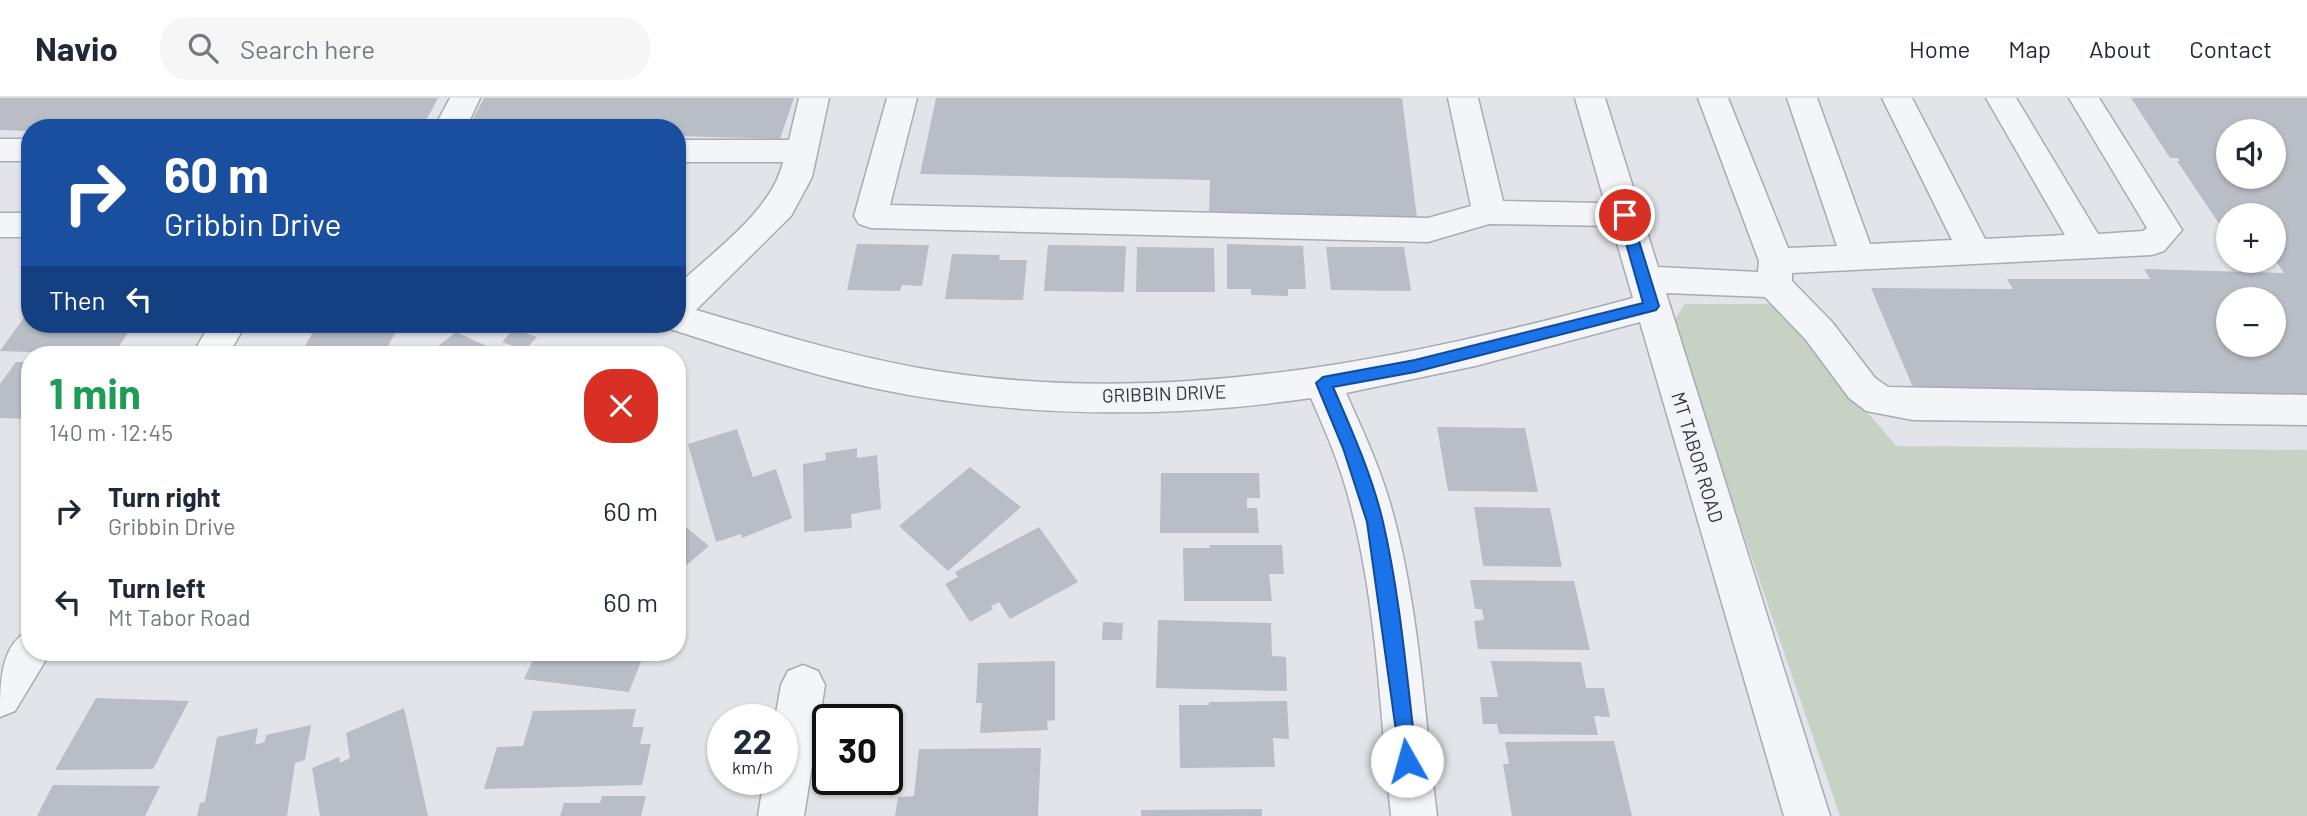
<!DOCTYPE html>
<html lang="en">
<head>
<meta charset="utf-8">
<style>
  :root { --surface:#fff; --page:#f6f6f7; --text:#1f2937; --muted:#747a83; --line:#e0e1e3 }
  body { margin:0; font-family:Barlow,sans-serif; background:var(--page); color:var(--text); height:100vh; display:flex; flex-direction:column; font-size:26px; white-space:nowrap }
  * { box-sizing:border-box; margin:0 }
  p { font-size:23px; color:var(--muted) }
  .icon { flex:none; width:38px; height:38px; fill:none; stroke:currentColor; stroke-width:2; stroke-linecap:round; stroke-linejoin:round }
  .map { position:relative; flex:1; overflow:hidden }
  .panel { position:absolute; left:21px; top:248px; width:665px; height:315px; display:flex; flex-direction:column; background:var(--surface); border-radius:28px; box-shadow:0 2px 5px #0004 }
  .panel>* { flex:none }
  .hud { position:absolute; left:21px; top:21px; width:665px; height:214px; border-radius:28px; box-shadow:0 2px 5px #0004; background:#1a4fa0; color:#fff; overflow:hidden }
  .controls { position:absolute; left:2216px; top:21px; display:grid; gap:14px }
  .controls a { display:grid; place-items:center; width:70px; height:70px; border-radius:50%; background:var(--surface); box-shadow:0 2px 5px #0004; font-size:35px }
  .speed { position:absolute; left:707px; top:606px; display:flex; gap:14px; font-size:35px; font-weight:700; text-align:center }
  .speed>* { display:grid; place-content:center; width:91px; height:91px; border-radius:50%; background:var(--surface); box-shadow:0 2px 5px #0004; line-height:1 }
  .speed small { font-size:18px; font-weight:400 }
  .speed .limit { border:4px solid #111; border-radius:10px; background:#fff; color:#111 }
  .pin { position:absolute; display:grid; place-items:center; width:60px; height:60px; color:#fff; margin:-30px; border:4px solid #fff; border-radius:50%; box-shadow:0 2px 7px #0007 }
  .me { position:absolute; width:77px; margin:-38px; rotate:353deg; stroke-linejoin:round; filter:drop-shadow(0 0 5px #0008) }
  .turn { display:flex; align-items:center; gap:24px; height:147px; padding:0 28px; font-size:32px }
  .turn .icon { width:91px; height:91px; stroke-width:2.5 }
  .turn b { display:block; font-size:49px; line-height:60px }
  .then { display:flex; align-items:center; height:66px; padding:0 28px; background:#0003; gap:14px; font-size:26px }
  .round { display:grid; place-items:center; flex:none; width:74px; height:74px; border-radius:28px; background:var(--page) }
  .head { display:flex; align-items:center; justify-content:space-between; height:119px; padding:0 28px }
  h1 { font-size:42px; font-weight:700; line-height:52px; color:#1e9e55 }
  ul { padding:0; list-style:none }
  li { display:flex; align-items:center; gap:21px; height:91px; padding:0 28px }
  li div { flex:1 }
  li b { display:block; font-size:26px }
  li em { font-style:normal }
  header { display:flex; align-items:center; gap:42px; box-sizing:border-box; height:98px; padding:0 35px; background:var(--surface); border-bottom:2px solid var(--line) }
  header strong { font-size:33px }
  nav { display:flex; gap:38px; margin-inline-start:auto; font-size:24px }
  .search { width:490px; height:63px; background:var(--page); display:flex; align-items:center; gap:18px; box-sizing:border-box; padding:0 24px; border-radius:28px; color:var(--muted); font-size:26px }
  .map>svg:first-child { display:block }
</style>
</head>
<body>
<header>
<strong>Navio</strong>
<div class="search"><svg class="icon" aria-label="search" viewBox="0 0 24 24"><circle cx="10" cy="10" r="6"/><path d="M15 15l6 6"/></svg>Search here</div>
<nav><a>Home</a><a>Map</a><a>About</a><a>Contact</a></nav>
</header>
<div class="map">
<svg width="2307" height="718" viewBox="0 0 2307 718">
  <rect width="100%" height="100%" fill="#e2e4e9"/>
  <polygon fill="#c6d2c4" points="1685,206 1776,206 1896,348 2307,352 2307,718 1840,718 1672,226"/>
  <g fill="#b9bdc5" fill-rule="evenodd">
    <polygon points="0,0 438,0 422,30 30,30 30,33 0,32"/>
    <polygon points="484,0 794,0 780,41 677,38 677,30 468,30"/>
    <polygon points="936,0 1402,0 1417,120 1209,115 1210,82 920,76"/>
    <path d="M2131,0H2307V298L1914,292L1871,190L2013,191L2007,181H2150L2144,171L2284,175L2273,159V117H2228V139L2177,63H2180L2178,60H2170ZM2228,33H2273V79H2228ZM2228,201H2273V247H2228Z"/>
    <polygon points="857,146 929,147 922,188 902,187 900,193 847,192"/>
    <polygon points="1227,146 1303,148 1306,191 1288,191 1288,198 1251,197 1251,191 1227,191"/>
    <polygon points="1048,147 1126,148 1124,194 1044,193"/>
    <polygon points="1137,149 1214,150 1215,194 1136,194"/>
    <polygon points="1326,149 1404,149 1411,193 1331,192"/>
    <polygon points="952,156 1000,157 999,162 1027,162 1023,202 945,201"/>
    <polygon points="25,218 30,218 30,226 134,226 113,257 0,253"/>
    <polygon points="307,226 400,226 383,257 292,257 295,251 303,251 314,233 303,233"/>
    <polygon points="514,231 537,239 525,252 502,244"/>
    <polygon points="456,234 506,257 427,257"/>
    <polygon points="16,264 30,264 30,321 0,320 0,286"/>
    <polygon points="1437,329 1525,330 1538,394 1448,393"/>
    <polygon points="737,331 753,379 776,371 792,420 742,440 741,436 716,444 688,346"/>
    <polygon points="857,350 857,360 877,357 881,411 851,416 852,430 804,434 803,366 826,362 825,355"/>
    <polygon points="970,369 1021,409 948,473 899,428"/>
    <polygon points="1161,375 1259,375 1260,400 1247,400 1247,410 1257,410 1259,435 1160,435"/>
    <polygon points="1474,409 1550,410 1562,469 1483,468"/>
    <polygon points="677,422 709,448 682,471 686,474 677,481"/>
    <polygon points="1039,429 1078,484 1010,521 999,504 991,508 993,511 970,524 945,486 958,479 955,474"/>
    <polygon points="1209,447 1282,447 1284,476 1269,476 1272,503 1184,503 1183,450 1210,450"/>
    <polygon points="1470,482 1574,483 1590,552 1478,551 1474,523 1484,522 1482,511 1475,511"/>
    <polygon points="1158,522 1271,525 1272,558 1286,559 1287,593 1156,590"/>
    <polygon points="1103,524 1123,525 1122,542 1102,542"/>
    <polygon points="536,555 634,555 632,560 642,561 629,594 524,581"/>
    <polygon points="1055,563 1055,622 1047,623 1048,632 980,635 982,605 976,605 978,565"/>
    <polygon points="1491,563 1581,564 1586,590 1604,590 1610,619 1594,618 1598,637 1499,636 1497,626 1483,626 1480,599 1498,599"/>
    <polygon points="96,600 189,603 153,671 55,672"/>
    <polygon points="1287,603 1289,641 1273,640 1275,669 1180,670 1179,607 1209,607 1209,604"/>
    <polygon points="404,610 428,718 320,718 312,670 339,659 340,665 350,660 346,635"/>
    <polygon points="636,611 632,629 644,629 640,646 651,646 642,687 484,691 497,649 523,648 533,613"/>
    <polygon points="311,627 305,662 295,665 287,718 197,718 200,705 205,704 217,639 258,630 255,647 265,644 266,637"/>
    <polygon points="1614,643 1632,718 1512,718 1503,666 1509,666 1505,644"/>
    <polygon points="1041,650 1038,718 895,718 898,699 914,698 919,651"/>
    <polygon points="53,687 160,688 145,718 37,718"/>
    <polygon points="602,698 646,698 641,718 560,718 564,705 600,705"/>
    <polygon points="1262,711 1262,718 1141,718 1141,712"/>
  </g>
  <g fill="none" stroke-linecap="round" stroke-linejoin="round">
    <g stroke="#a7abb3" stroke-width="3">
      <g id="minor">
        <polygon points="450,0 480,0 466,30 434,30"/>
        <path d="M799,0H829L812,79L791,118L696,212C776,235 854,260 937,273C1174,310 1405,261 1633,200L1612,128L1489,126L1428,144L871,130L859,126L854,118L887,0H917L890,107L1428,120L1471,108L1448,0H1478L1503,103L1605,105L1575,0H1605L1658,169L1758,174L1759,163L1698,0H1728L1788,150L1837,148L1787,0H1817L1870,146L1952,142L1882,0H1912L1985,141L2065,137L1986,0H2016L2098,136L2143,133L2147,130L2069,0H2099L2182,132L2164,153L2152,157L1792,175V183L1832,224L1875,280L1888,289L2307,297V327L1913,322L1866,313L1849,300L1806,242L1765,199L1666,195L1830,718H1784L1640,224L1475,268L1346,295C1362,331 1379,367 1390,405C1419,505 1424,614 1437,718H1391C1380,615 1377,506 1350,405C1341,369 1326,334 1311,300C1167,321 1016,320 873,290C803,275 733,251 664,229L662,226H677V188C713,153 772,113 783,64H677V42H789Z"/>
        <rect x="0" y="41" width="30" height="22"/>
        <rect x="0" y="115" width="30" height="24"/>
        <polygon points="210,226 246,226 228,257 192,257"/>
        <path d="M30,532V555H50L15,613L0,619C0,585 0,546 30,532Z"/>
        <polygon points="803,567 818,573 825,587 804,718 758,718 764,681 782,681 782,621 775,621 781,587 788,573"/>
      </g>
    </g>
    <use href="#minor" fill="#f4f5f8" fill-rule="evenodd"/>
  </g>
  <path fill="#1a73e8" stroke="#114b97" stroke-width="2" d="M1625,112L1631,117L1659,208L1656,212L1415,274L1333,289C1352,333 1372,377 1383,424C1401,502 1407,584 1417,663L1414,669L1407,672L1401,669L1367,424L1343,350L1316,285L1323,279L1415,262L1643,205L1618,117Z"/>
  <g text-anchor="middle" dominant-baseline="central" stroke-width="6" stroke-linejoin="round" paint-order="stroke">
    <g font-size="19" fill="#2b313f" stroke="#f1f3f6">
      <text transform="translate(1164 295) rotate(-2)">GRIBBIN DRIVE</text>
      <text transform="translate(1698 359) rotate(73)">MT TABOR ROAD</text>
    </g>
  </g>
</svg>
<div class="controls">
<a><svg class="icon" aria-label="sound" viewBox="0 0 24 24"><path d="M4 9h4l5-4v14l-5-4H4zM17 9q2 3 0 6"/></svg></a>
<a>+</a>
<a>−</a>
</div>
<div class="speed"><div>22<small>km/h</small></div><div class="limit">30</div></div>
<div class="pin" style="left:1625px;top:117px;background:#d93025"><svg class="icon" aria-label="arrive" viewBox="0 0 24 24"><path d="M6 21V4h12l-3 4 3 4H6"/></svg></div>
<svg class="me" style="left:1407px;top:663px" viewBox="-20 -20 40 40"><circle r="19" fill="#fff"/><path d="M0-13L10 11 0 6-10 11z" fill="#1a73e8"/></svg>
<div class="hud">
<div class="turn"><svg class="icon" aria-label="right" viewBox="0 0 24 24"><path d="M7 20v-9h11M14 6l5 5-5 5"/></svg><div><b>60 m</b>Gribbin Drive</div></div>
<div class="then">Then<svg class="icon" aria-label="left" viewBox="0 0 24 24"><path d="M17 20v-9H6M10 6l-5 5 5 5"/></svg></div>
</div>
<section class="panel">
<div class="head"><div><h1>1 min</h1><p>140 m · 12:45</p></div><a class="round" style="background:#d93025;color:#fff"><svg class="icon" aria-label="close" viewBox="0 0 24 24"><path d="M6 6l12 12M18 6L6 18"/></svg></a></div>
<ul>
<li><svg class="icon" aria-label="right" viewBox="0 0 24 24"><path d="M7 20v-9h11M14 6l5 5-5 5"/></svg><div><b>Turn right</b><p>Gribbin Drive</p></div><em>60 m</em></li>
<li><svg class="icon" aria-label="left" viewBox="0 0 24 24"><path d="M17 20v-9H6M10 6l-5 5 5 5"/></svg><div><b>Turn left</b><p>Mt Tabor Road</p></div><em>60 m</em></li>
</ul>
</section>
</div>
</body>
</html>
